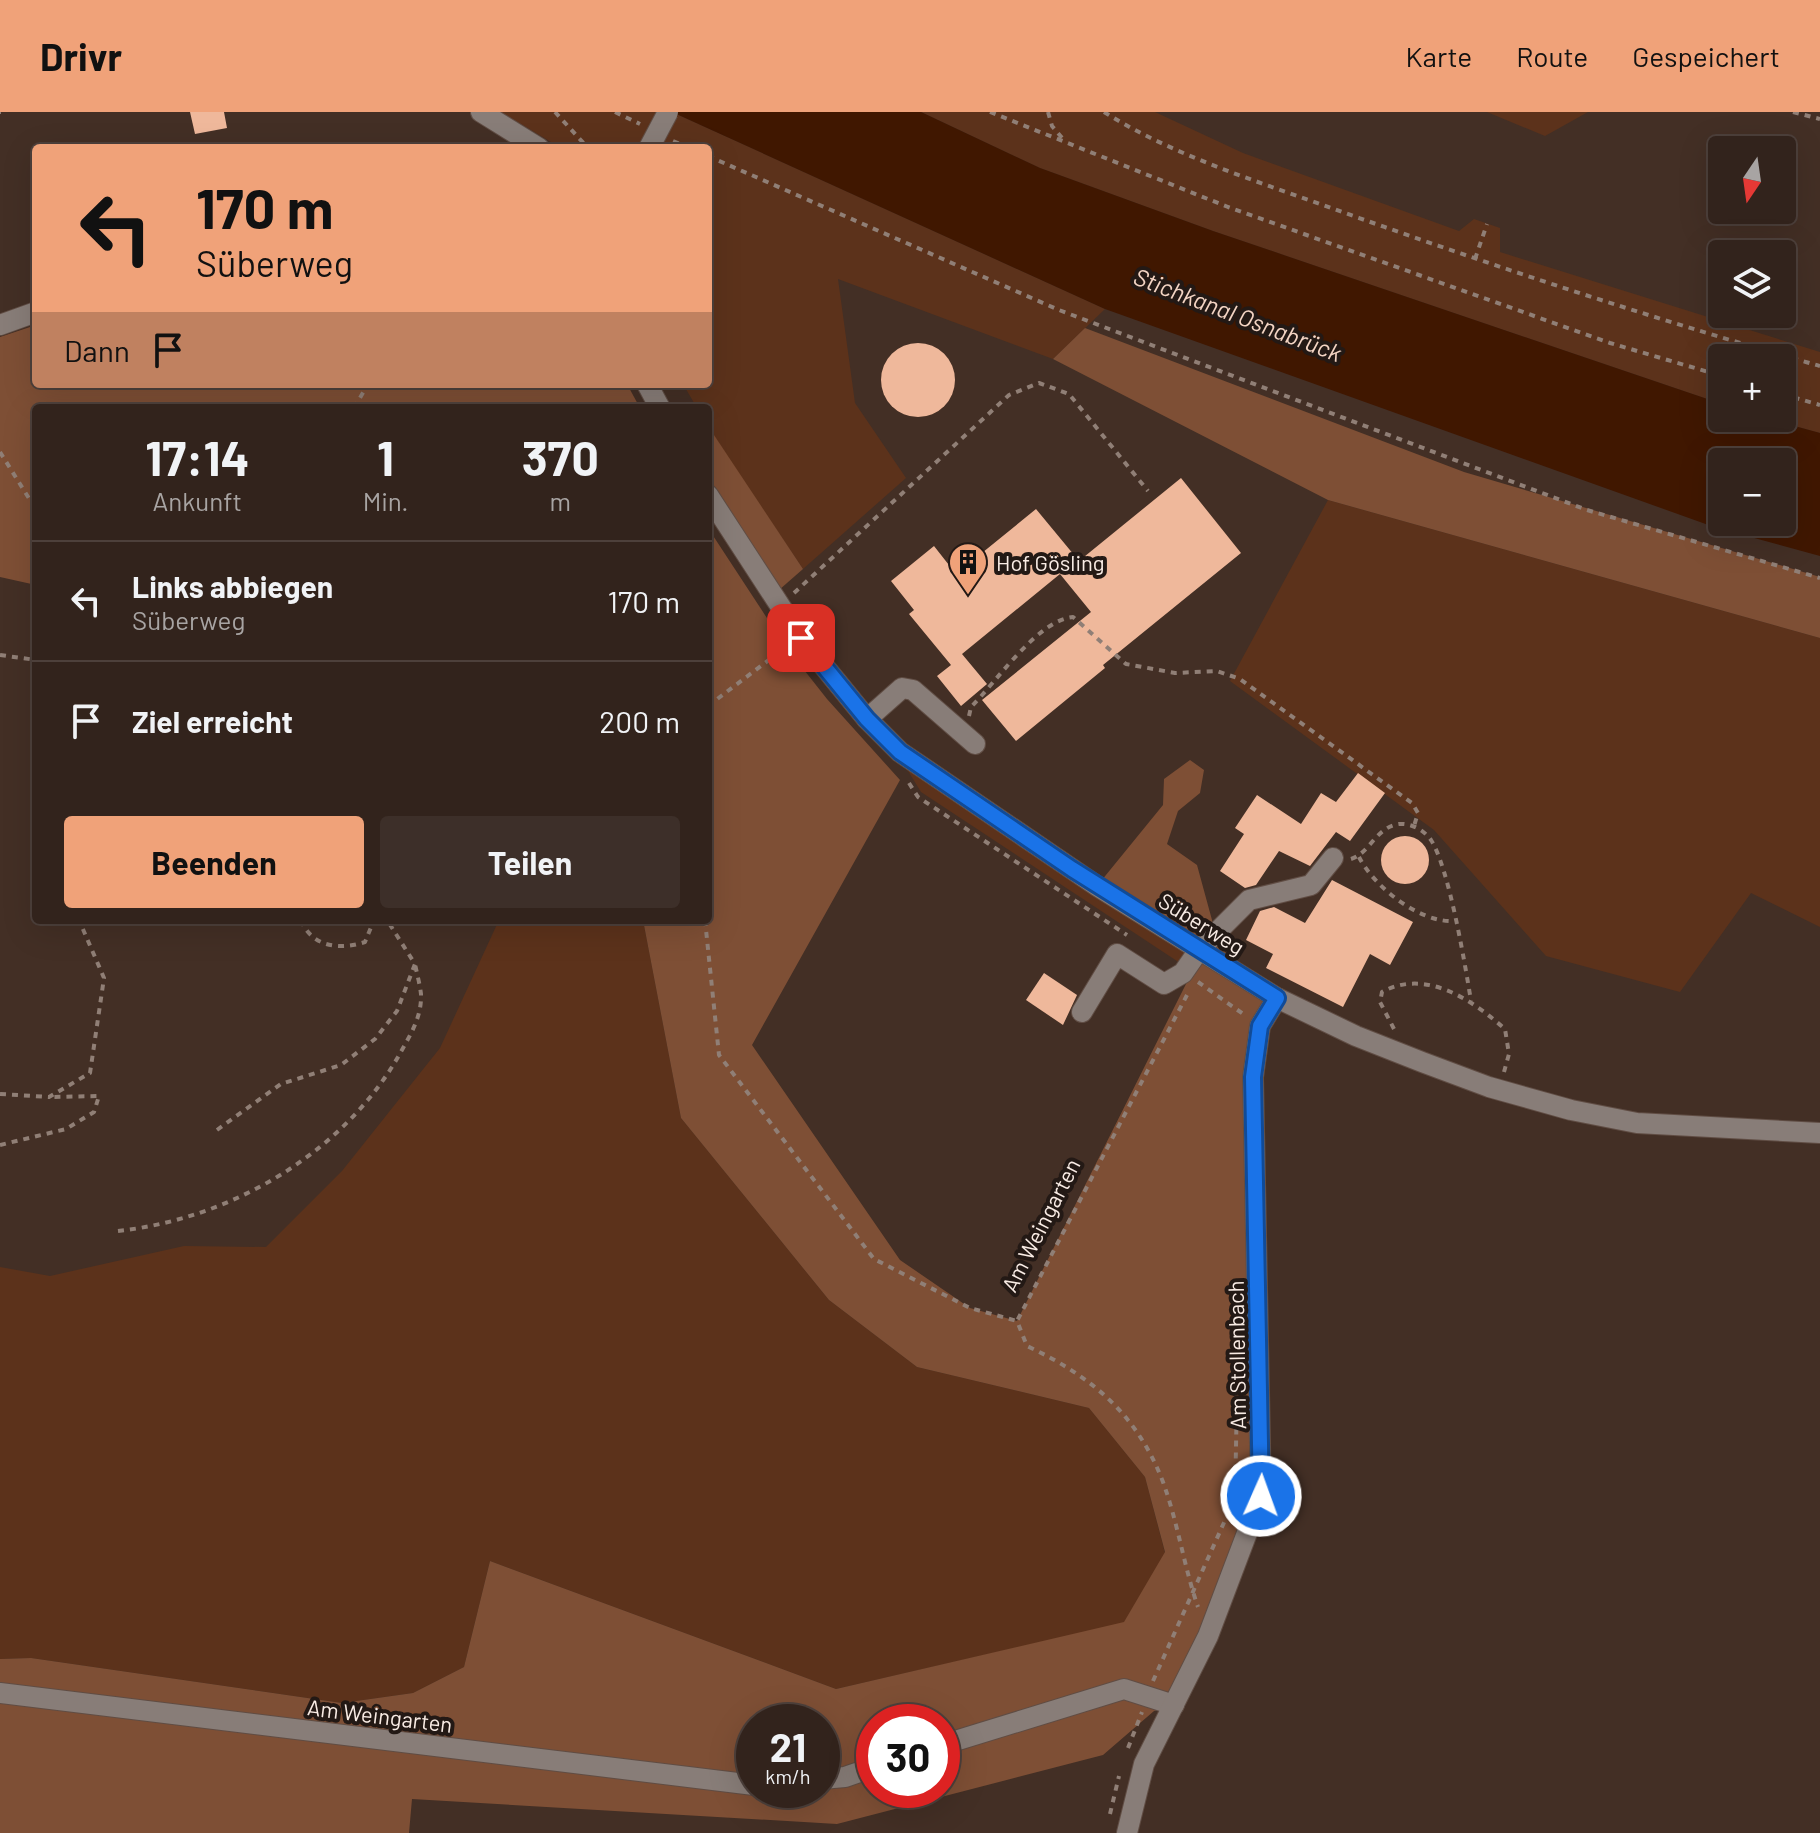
<!DOCTYPE html>
<html lang="de">
<head>
<meta charset="utf-8">
<style>
  :root { --surface:#32231c; --page:#3d2f29; --text:#f1f3f6; --muted:#a8a4a3; --line:#4d403b; --accent:#f0a279 }
  body { margin:0; font-family:Barlow,sans-serif; background:var(--page); color:var(--text); height:100vh; display:flex; flex-direction:column; font-size:30px; white-space:nowrap }
  * { box-sizing:border-box; margin:0 }
  p { font-size:26px; color:var(--muted) }
  .icon { flex:none; width:44px; height:44px; fill:none; stroke:currentColor; stroke-width:2; stroke-linecap:round; stroke-linejoin:round }
  .map { position:relative; flex:1; overflow:hidden }
  .drawer { position:absolute; left:32px; top:292px; width:680px; height:520px; display:flex; flex-direction:column; background:var(--surface); border-radius:8px; box-shadow:0 8px 32px #0002,0 0 0 2px var(--line) }
  .drawer>* { flex:none }
  .top-card { position:absolute; left:32px; top:32px; width:680px; height:244px; border-radius:8px; box-shadow:0 8px 32px #0002,0 0 0 2px var(--line); background:#f0a279; color:#111; overflow:hidden }
  .needle { width:52px; rotate:193deg }
  .tools { position:absolute; left:1708px; top:24px; display:grid; gap:16px }
  .tools a { display:grid; place-items:center; width:88px; height:88px; border-radius:8px; background:var(--surface); box-shadow:0 8px 32px #0002,0 0 0 2px var(--line); font-size:40px }
  .speed { position:absolute; left:736px; top:1592px; display:flex; gap:16px; font-size:40px; font-weight:700; text-align:center }
  .speed>* { display:grid; place-content:center; width:104px; height:104px; border-radius:50%; background:var(--surface); box-shadow:0 8px 32px #0002,0 0 0 2px var(--line); line-height:1 }
  .speed small { font-size:20px; font-weight:400 }
  .speed .limit { border:12px solid #d22; background:#fff; color:#111 }
  .pin { position:absolute; display:grid; place-items:center; width:68px; height:68px; color:#fff; margin:-34px; border-radius:16px; box-shadow:0 4px 12px #0006 }
  .me { position:absolute; width:88px; margin:-44px; rotate:2deg; stroke-linejoin:round; filter:drop-shadow(0 0 6px #0008) }
  .turn { display:flex; align-items:center; gap:28px; height:168px; padding:0 32px; font-size:36px }
  .turn .icon { width:104px; height:104px; stroke-width:2.5 }
  .turn b { display:block; font-size:56px; line-height:68px }
  .then { display:flex; align-items:center; height:76px; padding:0 32px; background:#0003; gap:16px; font-size:30px }
  .eta { display:flex; justify-content:space-evenly; align-items:center; height:136px; text-align:center }
  .eta b { font-size:48px; font-weight:700; line-height:56px }
  .cta { display:flex; gap:16px; margin-top:auto; padding:16px 32px }
  .cta a { flex:1; height:92px; border-radius:8px; background:var(--accent); color:#111; font-size:32px; font-weight:700; line-height:92px; text-align:center }
  .cta a+a { background:var(--page); color:var(--text) }
  ul { padding:0; list-style:none }
  li { display:flex; align-items:center; gap:24px; height:120px; padding:0 32px; border-top:2px solid var(--line) }
  li div { flex:1 }
  li b { display:block; font-size:30px }
  li em { font-style:normal }
  header { display:flex; align-items:center; gap:48px; box-sizing:border-box; height:112px; padding:0 40px; background:var(--accent); color:#111 }
  header strong { font-size:38px }
  nav { display:flex; gap:44px; margin-inline-start:auto; font-size:28px }
  .map>svg:first-child { display:block }
</style>
</head>
<body>
<header>
<strong>Drivr</strong>
<nav><a>Karte</a><a>Route</a><a>Gespeichert</a></nav>
</header>
<div class="map">
<svg width="1820" height="1721" viewBox="0 0 1820 1721">
  <rect width="100%" height="100%" fill="#432f25"/>
  <g fill="#5c321b">
    <polygon points="501,0 672,0 1105,197 1053,247 838,167 855,291 906,366 803,457 723,339 708,314 708,296 697,296 683,272 708,272 708,36 561,36"/>
    <polygon points="921,0 1155,0 1243,41 1459,119 1474,107 1500,116 1500,140 1820,240 1820,321 1765,306 1782,306 1782,246 1722,246 1722,292 1213,119 1040,56"/>
    <polygon points="1487,0 1588,0 1545,24"/>
    <polygon points="1328,388 1820,526 1820,815 1751,781 1680,880 1546,844 1434,718 1230,569"/>
    <polygon points="905,654 1186,841 1180,851 921,680"/>
    <polygon points="499,808 643,808 681,1006 829,1188 917,1255 1089,1296 1145,1365 1165,1441 1124,1511 836,1577 490,1449 464,1555 413,1581 342,1591 31,1546 0,1547 0,1155 50,1164 184,1134 266,1135 342,1059 440,936"/>
  </g>
  <g fill="#7e4f35" fill-rule="evenodd">
    <polygon points="36,213 36,272 627,272 640,296 36,296 36,473 0,465 0,225"/>
    <polygon points="1085,216 1464,360 1820,465 1820,526 1328,388 1053,247"/>
    <polygon points="708,314 803,457 779,478 708,364"/>
    <path d="M708,416L786,535L827,587L900,668L752,933L900,1148L970,1196L1017,1209L1189,866L1199,838L1097,774L1163,693L1164,667L1190,648L1204,658L1200,681L1178,699L1167,732L1197,753L1215,819L1235,860L1277,886L1260,914L1263,1352L1174,1593L1154,1599L1103,1643L837,1712L412,1687L409,1721H0V1547L31,1546L342,1591L413,1581L464,1555L490,1449L836,1577L1124,1510L1165,1440L1145,1365L1089,1296L917,1255L829,1188L681,1006L643,808H708ZM754,1610H822V1678H754ZM874,1610H942V1678H874Z"/>
  </g>
  <path fill="#401700" fill-rule="evenodd" d="M672,0H921L1040,56L1213,119L1722,292V306H1765L1820,321V444L1714,415L1105,197ZM1722,350H1782V410H1722Z"/>
  <g fill="#efb89b">
    <polygon points="190,0 224,0 227,16 195,22"/>
    <circle cx="918" cy="268" r="37"/>
    <polygon points="1181,366 1241,441 1103,553 1105,556 1016,629 982,588 1091,500 1060,462 962,542 987,572 961,594 937,564 951,553 909,502 914,498 891,469 934,434 956,462 1036,397 1079,449"/>
    <polygon points="1358,661 1385,681 1350,729 1336,720 1310,754 1279,739 1256,773 1245,776 1220,759 1244,722 1235,716 1257,683 1301,712 1321,681 1336,690"/>
    <circle cx="1405" cy="748" r="24"/>
    <polygon points="1332,768 1413,810 1390,853 1370,842 1343,895 1266,856 1273,842 1246,828 1260,799 1274,795 1305,811"/>
    <polygon points="1044,861 1077,883 1063,913 1026,888"/>
  </g>
  <g fill="none" stroke-linecap="round" stroke-linejoin="round">
    <g stroke="#604d44" stroke-width="22">
      <g id="minor">
        <polyline points="481,0 539,36"/>
        <polyline points="0,213 36,200"/>
        <polyline points="647,272 660,296"/>
        <polyline points="708,383 801,526 867,607 900,640 1097,774 1277,886 1356,924 1422,950 1489,975 1571,998 1637,1011 1820,1021"/>
        <polyline points="867,607 902,576 913,578 975,632"/>
        <polyline points="1082,900 1117,842 1164,872 1183,861 1199,838 1249,788 1311,773 1333,746"/>
        <polyline points="0,1581 754,1673"/>
        <polyline points="942,1633 1124,1577 1174,1593"/>
        <polyline points="822,1667 845,1665 874,1655"/>
        <polyline points="1127,1721 1144,1652 1208,1524 1261,1384 1253,965 1260,914 1277,886"/>
      </g>
    </g>
    <g stroke="#907f76" stroke-width="4" stroke-dasharray="6 6" stroke-linecap="butt">
      <polyline points="0,0 1,0"/>
      <polyline points="555,0 588,36"/>
      <polyline points="615,0 640,12"/>
      <polyline points="990,0 1228,95 1610,231 1722,264"/>
      <polyline points="1048,0 1052,14 1063,27"/>
      <path d="M1104,0C1177,46 1264,71 1345,101C1502,157 1660,209 1820,254"/>
      <polyline points="1793,0 1820,7"/>
      <polyline points="673,29 689,36"/>
      <polyline points="708,44 1059,198 1587,398 1820,466"/>
      <polyline points="1475,147 1487,112"/>
      <polyline points="1782,282 1820,293"/>
      <polyline points="354,296 368,272"/>
      <polyline points="0,340 30,388 36,387"/>
      <polyline points="794,481 1009,283 1039,271 1069,282 1148,379"/>
      <polyline points="0,543 36,548"/>
      <polyline points="708,594 786,535"/>
      <path d="M969,604L971,595C997,569 1038,508 1073,505L1126,552L1175,561L1217,559L1240,567L1412,691L1418,701L1414,714"/>
      <polyline points="909,671 918,685 1127,823"/>
      <path d="M1359,745C1374,775 1420,811 1454,809"/>
      <path d="M1351,747C1370,741 1376,715 1399,712C1411,711 1424,718 1431,728C1449,756 1465,852 1471,889"/>
      <path d="M301,808C312,836 341,838 365,830L374,808"/>
      <polyline points="705,808 719,943 874,1147 970,1196 1017,1209"/>
      <polyline points="1198,870 1246,904"/>
      <path d="M1187,883L1017,1209L1027,1234C1091,1264 1137,1302 1163,1370C1178,1411 1184,1455 1198,1495"/>
      <path d="M1394,917L1380,890L1382,880C1426,856 1472,888 1505,917L1509,942L1504,960"/>
      <polyline points="0,982 49,985 90,961 104,866 79,808"/>
      <polyline points="217,1018 281,972 341,953 375,927 397,899 415,852 387,808"/>
      <polyline points="0,1033 66,1017 94,1000 99,984 51,985"/>
      <path d="M118,1119C229,1107 341,1043 398,945C409,925 422,906 421,882C420,873 417,862 415,852"/>
      <polyline points="1153,1569 1235,1386 1237,1284"/>
      <polyline points="1128,1636 1142,1600"/>
      <polyline points="1110,1702 1119,1664"/>
    </g>
    <use href="#minor" stroke="#887d78" stroke-width="20"/>
    <g stroke="#604d44" stroke-width="22" stroke-linecap="butt">
      <polyline id="minor-bridge" points="649,36 668,0"/>
    </g>
    <use href="#minor-bridge" stroke="#887d78" stroke-width="20"/>
  </g>
  <g fill="none" stroke-linecap="round" stroke-linejoin="round">
    <g stroke="#114b97" stroke-width="20">
      <polyline id="route" points="801,526 867,607 900,640 1072,757 1277,886 1260,914 1253,965 1261,1384"/>
    </g>
    <use href="#route" stroke="#1a73e8" stroke-width="14"/>
  </g>
  <defs>
    <g id="building-pin" transform="scale(2)"><path d="M0 17L-7.5 6A9.5 9.5 0 1 1 7.5 6Z" fill="#f0a279" stroke="#231915"/><path d="M-4-6H4V6H1V3H-1V6H-4ZM-2.5-4.3h1.7v1.8h-1.7ZM.8-4.3h1.7v1.8H.8ZM-2.5-1h1.7V.8h-1.7ZM.8-1h1.7V.8H.8Z" fill="#111"/></g>
  </defs>
  <g fill-rule="evenodd">
    <use href="#building-pin" x="968" y="450"/>
  </g>
  <g text-anchor="middle" dominant-baseline="central" stroke-width="8" stroke-linejoin="round" paint-order="stroke">
    <g font-size="22" fill="#f9ece5" stroke="#231915" text-anchor="start">
      <text x="996" y="450">Hof Gösling</text>
    </g>
    <g font-size="22" fill="#f9ece5" stroke="#231915">
      <text transform="translate(1202 811) rotate(32)">Süberweg</text>
      <text transform="translate(1040 1113) rotate(-63)">Am Weingarten</text>
      <text transform="translate(1236 1243) rotate(-91)">Am Stollenbach</text>
      <text transform="translate(380 1603) rotate(7)">Am Weingarten</text>
    </g>
    <g font-size="24" font-style="italic" fill="#f4d5c4" stroke="#231915">
      <text transform="translate(1238 202) rotate(21)">Stichkanal Osnabrück</text>
    </g>
  </g>
</svg>
<div class="tools">
<a><svg class="needle" viewBox="-14 -14 28 28"><path d="M0-13l5 13h-10z" fill="#e53935"/><path d="M0 13l5-13h-10z" fill="#a8a4a3"/></svg></a>
<a><svg class="icon" aria-label="layers" viewBox="0 0 24 24"><path d="M12 4l9 5-9 5-9-5zM3 14l9 5 9-5"/></svg></a>
<a>+</a>
<a>−</a>
</div>
<div class="speed"><div>21<small>km/h</small></div><div class="limit">30</div></div>
<div class="pin" style="left:801px;top:526px;background:#d93025"><svg class="icon" aria-label="arrive" viewBox="0 0 24 24"><path d="M6 21V4h12l-3 4 3 4H6"/></svg></div>
<svg class="me" style="left:1261px;top:1384px" viewBox="-20 -20 40 40"><circle r="17" fill="#1a73e8" stroke="#fff" stroke-width="3"/><path d="M0-11L8 9 0 5-8 9z" fill="#fff"/></svg>
<div class="top-card">
<div class="turn"><svg class="icon" aria-label="left" viewBox="0 0 24 24"><path d="M17 20v-9H6M10 6l-5 5 5 5"/></svg><div><b>170 m</b>Süberweg</div></div>
<div class="then">Dann<svg class="icon" aria-label="arrive" viewBox="0 0 24 24"><path d="M6 21V4h12l-3 4 3 4H6"/></svg></div>
</div>
<section class="drawer">
<div class="eta">
<div><b>17:14</b><p>Ankunft</p></div>
<div><b>1</b><p>Min.</p></div>
<div><b>370</b><p>m</p></div>
</div>
<ul>
<li><svg class="icon" aria-label="left" viewBox="0 0 24 24"><path d="M17 20v-9H6M10 6l-5 5 5 5"/></svg><div><b>Links abbiegen</b><p>Süberweg</p></div><em>170 m</em></li>
<li><svg class="icon" aria-label="arrive" viewBox="0 0 24 24"><path d="M6 21V4h12l-3 4 3 4H6"/></svg><div><b>Ziel erreicht</b></div><em>200 m</em></li>
</ul>
<div class="cta"><a>Beenden</a><a>Teilen</a></div>
</section>
</div>
</body>
</html>
